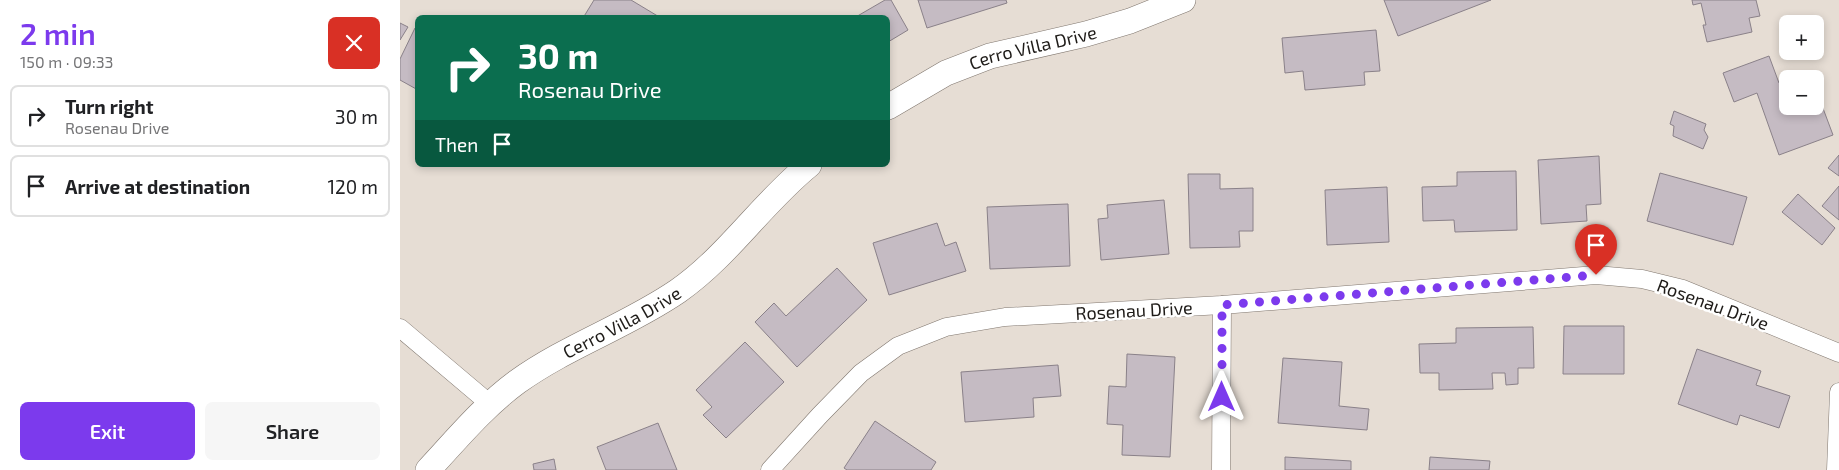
<!DOCTYPE html>
<html lang="en">
<head>
<meta charset="utf-8">
<style>
  :root { --surface:#fff; --page:#f6f6f6; --text:#202124; --muted:#757577; --line:#e0e0e0; --accent:#7c3aed }
  body { margin:0; font-family:"Exo 2",sans-serif; background:var(--page); color:var(--text); height:100vh; display:flex; flex-direction:column; font-size:19px; white-space:nowrap }
  * { box-sizing:border-box; margin:0 }
  p { font-size:16px; color:var(--muted) }
  .icon { flex:none; width:28px; height:28px; fill:none; stroke:currentColor; stroke-width:2; stroke-linecap:round; stroke-linejoin:round }
  .map { position:relative; flex:1; overflow:hidden }
  .drawer { display:flex; flex-direction:column; background:var(--surface); width:400px }
  .drawer>* { flex:none }
  .top-card { position:absolute; left:15px; top:15px; width:475px; height:152px; border-radius:8px; box-shadow:0 2px 8px #0003; background:#0b6e4f; color:#fff; overflow:hidden }
  .controls { position:absolute; left:1379px; top:15px; display:grid; gap:10px }
  .controls a { display:grid; place-items:center; width:45px; height:45px; border-radius:8px; background:var(--surface); box-shadow:0 2px 8px #0003; font-size:25px }
  .pin { position:absolute; display:grid; place-items:center; width:42px; height:42px; color:#fff; margin:-51px -21px; border-radius:50% 50% 50% 0; rotate:-45deg; box-shadow:0 0 5px #0007 }
  .pin .icon { rotate:45deg }
  .me { position:absolute; width:55px; margin:-28px; rotate:0deg; stroke-linejoin:round; filter:drop-shadow(0 0 4px #0008) }
  .turn { display:flex; align-items:center; gap:18px; height:105px; padding:0 20px; font-size:22px }
  .turn .icon { width:65px; height:65px; stroke-width:2.5 }
  .turn b { display:block; font-size:35px; line-height:42px }
  .then { display:flex; align-items:center; height:48px; padding:0 20px; background:#0003; gap:10px; font-size:19px }
  .round { display:grid; place-items:center; flex:none; width:52px; height:52px; border-radius:8px; background:var(--page) }
  .headline { display:flex; align-items:center; justify-content:space-between; height:85px; padding:0 20px }
  h1 { font-size:30px; font-weight:600; line-height:38px; color:var(--accent) }
  .action { display:flex; gap:10px; margin-top:auto; padding:10px 20px }
  .action a { flex:1; height:58px; border-radius:8px; background:var(--accent); color:#fff; font-size:20px; font-weight:600; line-height:58px; text-align:center }
  .action a+a { background:var(--page); color:var(--text) }
  ul { padding:0; list-style:none }
  li { display:flex; align-items:center; gap:15px; height:62px; margin:0 10px 8px; padding:0 10px; border:2px solid var(--line); border-radius:8px }
  li div { flex:1 }
  li b { display:block; font-size:19px }
  li em { font-style:normal }
  main { display:flex; flex:1; min-height:0 }
  .map>svg:first-child { display:block }
</style>
</head>
<body>
<main>
<section class="drawer">
<div class="headline"><div><h1>2 min</h1><p>150 m · 09:33</p></div><a class="round" style="background:#d93025;color:#fff"><svg class="icon" aria-label="close" viewBox="0 0 24 24"><path d="M6 6l12 12M18 6L6 18"/></svg></a></div>
<ul>
<li><svg class="icon" aria-label="right" viewBox="0 0 24 24"><path d="M7 20v-9h11M14 6l5 5-5 5"/></svg><div><b>Turn right</b><p>Rosenau Drive</p></div><em>30 m</em></li>
<li><svg class="icon" aria-label="arrive" viewBox="0 0 24 24"><path d="M6 21V4h12l-3 4 3 4H6"/></svg><div><b>Arrive at destination</b></div><em>120 m</em></li>
</ul>
<div class="action"><a>Exit</a><a>Share</a></div>
</section>
<div class="map">
<svg width="1439" height="470" viewBox="0 0 1439 470">
  <rect width="100%" height="100%" fill="#e6ddd4"/>
  <g fill="#c5bbc3" stroke="#8a8189">
    <polygon points="194,0 231,0 261,18 183,18"/>
    <polygon points="485,0 491,0 508,30 488,42 488,18 454,18"/>
    <polygon points="518,0 606,0 607,3 527,28"/>
    <polygon points="984,0 1091,0 998,36"/>
    <polygon points="1292,0 1356,0 1360,16 1349,18 1352,32 1307,42 1303,25 1306,25 1301,3 1293,5"/>
    <polygon points="0,23 8,27 0,40"/>
    <polygon points="15,28 18,29 18,90 0,80 0,59"/>
    <polygon points="976,30 980,71 964,72 965,85 905,90 903,71 885,73 882,38"/>
    <polygon points="1369,56 1379,83 1388,80 1388,106 1415,106 1415,87 1433,135 1379,155 1357,93 1334,102 1323,73"/>
    <polygon points="1410,72 1412,79 1391,79"/>
    <polygon points="1274,111 1306,124 1304,130 1308,137 1303,149 1273,136 1274,126 1270,124"/>
    <polygon points="1439,155 1439,176 1428,168"/>
    <polygon points="1199,156 1201,204 1186,205 1187,221 1141,224 1138,160"/>
    <polygon points="1116,171 1117,230 1055,232 1054,220 1023,221 1022,187 1057,186 1057,172"/>
    <polygon points="1260,173 1347,197 1333,245 1247,221"/>
    <polygon points="788,174 820,174 820,189 853,188 853,231 839,231 840,247 790,248"/>
    <polygon points="1439,186 1439,220 1422,206"/>
    <polygon points="987,187 989,242 927,245 925,190"/>
    <polygon points="1398,194 1435,228 1422,245 1382,212"/>
    <polygon points="764,200 769,254 701,260 698,219 708,218 707,205"/>
    <polygon points="668,204 670,266 590,269 587,207"/>
    <polygon points="537,223 545,246 556,242 566,271 489,295 473,243"/>
    <polygon points="437,268 467,300 397,367 355,322 374,303 386,316"/>
    <polygon points="1164,326 1224,326 1224,374 1163,374"/>
    <polygon points="1133,327 1134,368 1118,368 1118,384 1106,385 1105,373 1092,373 1093,389 1039,390 1039,373 1020,373 1019,344 1056,343 1056,328"/>
    <polygon points="345,342 384,382 326,438 303,415 312,407 296,390"/>
    <polygon points="1297,349 1361,371 1356,385 1390,396 1379,428 1340,415 1337,425 1278,404"/>
    <polygon points="727,354 775,357 770,457 722,455 723,425 707,424 709,386 726,387"/>
    <polygon points="883,358 942,362 939,406 969,409 967,430 878,423"/>
    <polygon points="658,365 661,396 633,398 634,417 565,422 561,372"/>
    <polygon points="475,421 536,462 531,470 447,470 444,468"/>
    <polygon points="258,423 277,470 206,470 197,447"/>
    <polygon points="885,457 951,461 951,470 885,470"/>
    <polygon points="1030,457 1090,461 1089,470 1029,470"/>
    <polygon points="154,459 156,470 134,470 133,464"/>
  </g>
  <g fill="none" stroke-linecap="round" stroke-linejoin="round">
    <g stroke="#80776f" stroke-width="19">
      <g id="street">
        <polyline points="0,328 90,404"/>
        <polyline points="370,470 420,415 461,373 498,346 546,327 605,317 822,305 1196,275 1242,279 1283,289 1439,353"/>
        <polyline points="821,470 822,305"/>
        <polyline points="1436,470 1439,392"/>
      </g>
    </g>
    <g stroke="#80776f" stroke-width="26">
      <g id="secondary">
        <path id="s1" d="M488,107L546,73L590,56L686,34L730,21L783,0"/>
        <path id="s2" d="M28,470C56,440 83,407 117,382C167,346 227,326 278,291C328,256 362,203 409,165"/>
      </g>
    </g>
    <use href="#street" stroke="#fff" stroke-width="18"/>
    <use href="#secondary" stroke="#fff" stroke-width="25"/>
  </g>
  <g fill="none" stroke-linecap="round" stroke-linejoin="round">
    <polyline stroke="#7c3aed" stroke-width="9" stroke-dasharray="0 16.2" points="822,397 822,305 1196,275"/>
  </g>
  <g text-anchor="middle" dominant-baseline="central" stroke-width="5" stroke-linejoin="round" paint-order="stroke">
    <g font-size="18" fill="#1e1b18" stroke="#fff">
      <text stroke="none"><textPath href="#s1" startOffset="158">Cerro Villa Drive</textPath></text>
      <text transform="translate(1313 304) rotate(20)">Rosenau Drive</text>
      <text transform="translate(734 310) rotate(-3)">Rosenau Drive</text>
      <text stroke="none"><textPath href="#s2" startOffset="246">Cerro Villa Drive</textPath></text>
    </g>
  </g>
</svg>
<div class="controls">
<a>+</a>
<a>−</a>
</div>
<div class="pin" style="left:1196px;top:275px;background:#d93025"><svg class="icon" aria-label="arrive" viewBox="0 0 24 24"><path d="M6 21V4h12l-3 4 3 4H6"/></svg></div>
<svg class="me" style="left:822px;top:397px" viewBox="-20 -20 40 40"><path d="M0-17L14 15 0 8-14 15z" fill="#7c3aed" stroke="#fff" stroke-width="4"/></svg>
<div class="top-card">
<div class="turn"><svg class="icon" aria-label="right" viewBox="0 0 24 24"><path d="M7 20v-9h11M14 6l5 5-5 5"/></svg><div><b>30 m</b>Rosenau Drive</div></div>
<div class="then">Then<svg class="icon" aria-label="arrive" viewBox="0 0 24 24"><path d="M6 21V4h12l-3 4 3 4H6"/></svg></div>
</div>
</div>
</main>
</body>
</html>
